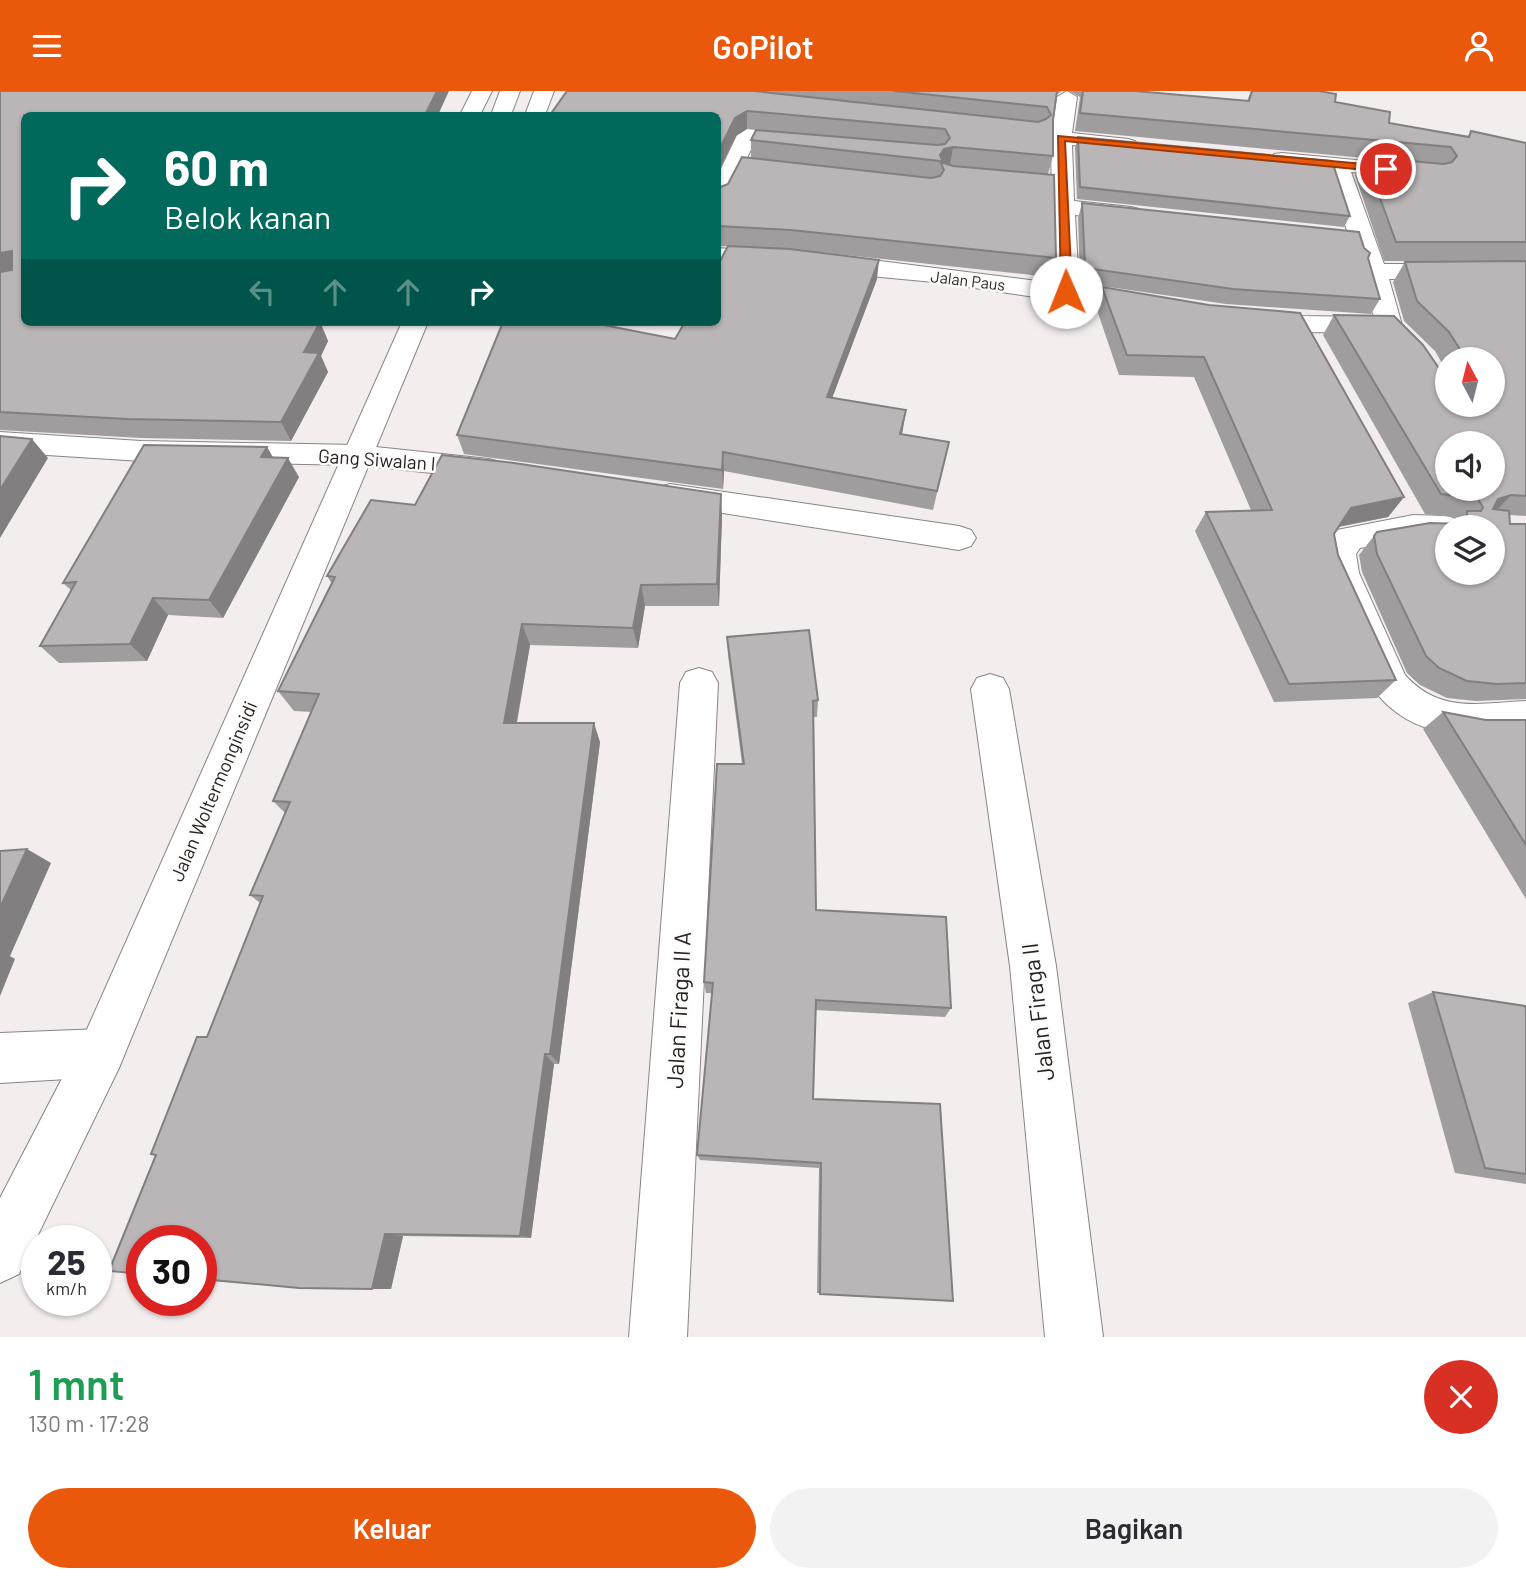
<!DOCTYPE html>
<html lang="id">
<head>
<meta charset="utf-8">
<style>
  :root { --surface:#fff; --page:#f2f2f3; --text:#2b2b33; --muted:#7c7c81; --accent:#ea580c }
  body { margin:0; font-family:Barlow,sans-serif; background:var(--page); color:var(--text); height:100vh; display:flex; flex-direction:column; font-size:26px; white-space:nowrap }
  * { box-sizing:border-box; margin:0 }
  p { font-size:23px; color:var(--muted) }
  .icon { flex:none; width:38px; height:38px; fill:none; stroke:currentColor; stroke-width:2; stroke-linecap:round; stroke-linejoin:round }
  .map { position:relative; height:1246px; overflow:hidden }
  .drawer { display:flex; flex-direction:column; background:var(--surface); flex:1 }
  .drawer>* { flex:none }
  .guide { position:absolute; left:21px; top:21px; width:700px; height:214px; border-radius:10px; box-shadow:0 2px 5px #0004; background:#00695c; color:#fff; overflow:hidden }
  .needle { width:46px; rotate:353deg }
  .buttons { position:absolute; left:1435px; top:256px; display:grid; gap:14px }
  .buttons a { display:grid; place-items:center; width:70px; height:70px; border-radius:50%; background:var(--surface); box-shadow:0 2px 5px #0004; font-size:35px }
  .speed { position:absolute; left:21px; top:1134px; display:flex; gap:14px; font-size:35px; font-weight:700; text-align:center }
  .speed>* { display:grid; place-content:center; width:91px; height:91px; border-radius:50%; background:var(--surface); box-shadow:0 2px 5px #0004; line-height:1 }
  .speed small { font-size:18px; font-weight:400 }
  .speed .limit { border:10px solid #d22; background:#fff; color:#111 }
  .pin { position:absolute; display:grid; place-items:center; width:60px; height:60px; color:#fff; margin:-30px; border:4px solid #fff; border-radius:50%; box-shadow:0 2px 7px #0007 }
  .me { position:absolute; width:77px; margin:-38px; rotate:359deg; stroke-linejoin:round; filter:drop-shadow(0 0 5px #0008) }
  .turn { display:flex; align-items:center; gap:24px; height:147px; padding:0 28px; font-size:32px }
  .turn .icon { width:91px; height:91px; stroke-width:2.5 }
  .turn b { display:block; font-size:49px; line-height:60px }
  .lanes { display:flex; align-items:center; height:66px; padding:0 28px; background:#0003; justify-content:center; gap:35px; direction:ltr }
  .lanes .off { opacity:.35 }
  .round { display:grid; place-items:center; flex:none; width:74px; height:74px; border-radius:37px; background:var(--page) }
  .head { display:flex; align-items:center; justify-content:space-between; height:119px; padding:0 28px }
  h1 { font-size:42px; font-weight:600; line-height:52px; color:#1e9e55 }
  .primary-button { display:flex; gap:14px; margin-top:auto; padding:14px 28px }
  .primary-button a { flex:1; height:80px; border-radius:42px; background:var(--accent); color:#fff; font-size:28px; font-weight:600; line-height:80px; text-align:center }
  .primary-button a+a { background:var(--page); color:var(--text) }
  header { display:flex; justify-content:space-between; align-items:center; height:91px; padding:0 28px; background:var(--accent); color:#fff; font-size:32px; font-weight:600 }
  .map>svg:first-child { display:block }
</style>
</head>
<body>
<header><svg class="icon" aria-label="menu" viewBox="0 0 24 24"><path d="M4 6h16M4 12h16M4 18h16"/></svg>GoPilot<svg class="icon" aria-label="person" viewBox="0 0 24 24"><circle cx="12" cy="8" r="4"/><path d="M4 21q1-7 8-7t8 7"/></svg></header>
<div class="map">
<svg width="1526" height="1246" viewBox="0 0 1526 1246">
  <rect width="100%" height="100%" fill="#f3edee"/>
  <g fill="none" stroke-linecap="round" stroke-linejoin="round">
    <g stroke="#898485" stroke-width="2">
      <g id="minor">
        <polygon points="472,0 492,0 480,24 460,24"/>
        <polygon points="534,0 554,0 545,24 525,24"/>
        <polygon points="758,0 778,0 729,106 726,111 718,113 718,84"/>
        <polygon points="1067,0 1077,6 1072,42 1128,48 1135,50 1138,54 1135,58 1128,60 1072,54 1074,110 1131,116 1139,118 1143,123 1139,128 1131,130 1075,124 1079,196 1159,209 1163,215 1159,221 1150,223 934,191 718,171 718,157 880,170 1053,192 1051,47 1057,6"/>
        <polygon points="1282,62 1419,75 1422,80 1419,85 1411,87 1351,81 1384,173 1526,173 1526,187 1389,188 1402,234 1398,240 1389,242 1300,241 1245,234 1241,228 1245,222 1254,220 1300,225 1374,226 1328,79 1274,73 1271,68 1274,63"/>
        <polygon points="0,341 141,350 357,354 489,368 500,371 504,378 500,385 489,388 357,374 141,370 0,361"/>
        <polygon points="670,393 959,435 971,439 976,447 971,455 959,459 659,412 654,404 659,396"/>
        <path d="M1413,424L1447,425L1459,429L1463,436H1447V449L1413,448L1360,457L1356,463L1359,482L1405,584C1440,623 1479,612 1526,610V642C1470,644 1418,651 1378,604L1325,482L1322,462L1337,439Z"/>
        <polygon points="699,577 712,581 718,592 687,1246 629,1246 680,592 686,581"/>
        <polygon points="990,583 1003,587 1009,598 1056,875 1103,1246 1045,1246 1010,875 971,598 977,587"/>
        <polygon points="101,938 118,945 125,962 118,979 101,986 0,992 0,942"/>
      </g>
    </g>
    <g stroke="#898485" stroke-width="2">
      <g id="major">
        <polygon points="500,0 520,0 511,24 491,24"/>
        <polygon points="402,231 428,231 118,979 19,1183 0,1192 0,1107 84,945"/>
      </g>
    </g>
    <use href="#minor" fill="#fff" fill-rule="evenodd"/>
    <use href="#major" fill="#fff" fill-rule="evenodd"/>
  </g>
  <g fill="#a09d9e">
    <polygon points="0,0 24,24 24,231 320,231 328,250 321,265 328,281 291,350 141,347 0,339"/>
    <polygon points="567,0 1062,0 1056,4 1053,29 1053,65 1048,83 1056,167 1050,186 790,158 718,155 718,97 728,93 751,67 751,49 756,39 747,38 736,45 718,81 718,24"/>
    <polygon points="1069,0 1135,0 1247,10 1251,0 1319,0 1335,11 1389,32 1468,45 1471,40 1526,52 1526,170 1384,170 1355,84 1364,67 1075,40 1080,6"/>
    <polygon points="1078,46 1350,125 1344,136 1077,108 1075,57"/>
    <polygon points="1082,112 1368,167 1380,208 1371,223 1226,213 1088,193 1080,190 1078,127"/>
    <polygon points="1526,170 1526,425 1509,424 1510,433 1526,433 1526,608 1476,610 1447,607 1420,594 1407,582 1362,481 1359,464 1377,441 1455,432 1460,427 1425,423 1323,244 1334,224 1447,313 1493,268 1447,268 1447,281 1435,260 1404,230 1393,191 1405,171"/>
    <polygon points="877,188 832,307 903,338 902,343 949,351 933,419 724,380 723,398 464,363 457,344 602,231 602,234 675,248"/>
    <polygon points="1102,196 1209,214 1404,406 1388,426 1339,436 1334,443 1338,464 1396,589 1377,607 1274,611 1195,440 1206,421 1251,419 1194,286 1119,284 1096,216"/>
    <polygon points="267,356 273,367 299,386 223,527 168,524 147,570 59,572 40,555 72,500 63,492"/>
    <polygon points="415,414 722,425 719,515 645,515 638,557 530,554 517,632 600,651 559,973 554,973 531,1147 403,1145 391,1198 372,1198 155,1064 151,1063 207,946 260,812 250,804 285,722 273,710 312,621 294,620 278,600 332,493 327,485"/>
    <polygon points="727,546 818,609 817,626 814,626 816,819 951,917 945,926 815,919 813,1008 953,1210 817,1202 819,1077 700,1069 697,1064 712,902 706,902 704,891 742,673 728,564"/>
    <polygon points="1443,621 1486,629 1526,629 1526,808 1423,638"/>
    <polygon points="1433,901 1526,918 1526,1093 1455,1082 1408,912"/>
  </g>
  <g fill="#827f81">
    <polygon points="437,0 449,0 438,24 425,24"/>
    <polygon points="747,20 747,38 736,45 718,81 718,61 735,27"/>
    <polygon points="953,56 950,74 943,76 940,64 944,58"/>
    <polygon points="12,160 24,177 0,183 0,162"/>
    <polygon points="879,169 877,188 825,326 827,306"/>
    <polygon points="320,231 328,250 321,265 328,281 291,350 281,331 304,261"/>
    <polygon points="906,319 903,338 896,362 900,343"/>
    <polygon points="32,348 48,367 0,447 0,399"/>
    <polygon points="267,356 278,375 261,366"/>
    <polygon points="723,361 724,380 723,398 722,379"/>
    <polygon points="288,367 299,386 223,527 209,509"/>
    <polygon points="721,403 722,425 719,515 717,493"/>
    <polygon points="1511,404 1493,423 1480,428 1498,408"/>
    <polygon points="1404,406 1388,426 1336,436 1351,417"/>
    <polygon points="641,494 645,515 638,557 633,537"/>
    <polygon points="153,507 168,524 147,570 130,553"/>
    <polygon points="522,533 530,554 513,651 504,632"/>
    <polygon points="594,632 600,651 559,973 550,963"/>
    <polygon points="27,758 51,772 10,865 15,868 0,905 0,817"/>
    <polygon points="545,963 554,973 531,1147 520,1145"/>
    <polygon points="385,1143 403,1145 391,1198 372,1198"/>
  </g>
  <g fill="#bab6b8" stroke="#827f81" stroke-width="2" fill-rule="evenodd">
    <polygon points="0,0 437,0 425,24 24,24 24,231 320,231 304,261 319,262 281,331 127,328 0,321 0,181 12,179 12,160 0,162"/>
    <polygon points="567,0 754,0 1038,31 1046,28 1051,24 1047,16 894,0 1057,0 1053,29 1053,65 953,56 944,58 940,64 943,72 953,75 1054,84 1056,167 791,139 718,135 718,97 728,93 742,66 931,87 940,85 944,79 940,70 751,49 756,39 937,54 945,53 950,47 945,38 747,20 735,27 718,61 718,24 550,24"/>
    <polygon points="1083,0 1135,0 1249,10 1252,0 1319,0 1336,3 1335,11 1390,21 1389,32 1469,46 1471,40 1526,52 1526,151 1396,151 1365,66 1444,73 1452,71 1457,65 1451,56 1080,22"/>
    <polygon points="1078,46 1332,70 1350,125 1080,96"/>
    <polygon points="1082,112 1359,141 1364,157 1370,162 1368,167 1380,208 1233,198 1093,178 1085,175"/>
    <polygon points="728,155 790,158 879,169 827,306 906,319 900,343 949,351 937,400 723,361 722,379 457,344 503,231 593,231 593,232 675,248 685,231 718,231 718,174"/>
    <path d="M1526,170V405L1511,404L1498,408L1493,418L1509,420L1510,433H1526V592L1497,593L1467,590L1439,577L1426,565L1377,463L1374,445L1377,441L1430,432L1464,433L1467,430V420H1481L1483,416L1477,407L1441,403L1334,224L1394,225L1423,254L1447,289V313H1493V268H1464V265L1449,241L1417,210L1405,171ZM1447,352H1493V397H1447ZM1447,436H1493V481H1447Z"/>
    <polygon points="1102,196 1209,214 1300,222 1404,406 1351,417 1334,443 1338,464 1396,589 1289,593 1206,421 1272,419 1204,266 1127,264"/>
    <polygon points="0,345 32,348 0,399"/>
    <polygon points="144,354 267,356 261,366 288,367 209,509 153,507 130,553 40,555 76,491 63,492"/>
    <polygon points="442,364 514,372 721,403 717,493 641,494 633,537 522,533 504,632 594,632 550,963 545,963 520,1145 385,1143 372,1198 299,1197 201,1188 201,1150 142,1150 142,1183 109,1180 156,1064 151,1063 197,946 207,946 263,805 250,804 290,711 273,710 319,603 278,600 335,486 327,485 371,409 415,414"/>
    <polygon points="809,539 818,609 813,610 816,819 946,826 951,917 816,909 813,1008 940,1013 953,1210 820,1203 821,1072 697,1064 713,892 704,891 717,673 744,673 727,546"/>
    <polygon points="1443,621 1486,629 1526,629 1526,754"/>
    <polygon points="27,758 0,817 0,760"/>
    <polygon points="1433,901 1525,915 1526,918 1526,1083 1485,1077"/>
  </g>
  <polygon fill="#ea580c" stroke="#983908" stroke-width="2" points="1058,45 1386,75 1390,78 1386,81 1065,50 1072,201 1066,204 1061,201"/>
  <g text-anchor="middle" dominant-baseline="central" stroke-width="5" stroke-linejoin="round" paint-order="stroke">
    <g font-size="16" fill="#252323" stroke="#fefbfb">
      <text transform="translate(968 189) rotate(7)">Jalan Paus</text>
    </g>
    <g font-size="19" fill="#252323" stroke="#fefbfb">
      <text transform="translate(377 368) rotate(4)">Gang Siwalan I</text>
      <text transform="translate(213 700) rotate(-67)">Jalan Woltermonginsidi</text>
    </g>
    <g font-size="23" fill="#252323" stroke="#fefbfb">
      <text transform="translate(678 919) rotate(-87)">Jalan Firaga II A</text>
      <text transform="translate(1037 921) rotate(-97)">Jalan Firaga II</text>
    </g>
  </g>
</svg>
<div class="buttons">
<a><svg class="needle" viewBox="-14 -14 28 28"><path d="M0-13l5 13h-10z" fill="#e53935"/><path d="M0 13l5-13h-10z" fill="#7c7c81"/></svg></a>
<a><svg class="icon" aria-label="sound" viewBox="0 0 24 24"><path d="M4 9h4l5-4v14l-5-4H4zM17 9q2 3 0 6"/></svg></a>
<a><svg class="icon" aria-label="layers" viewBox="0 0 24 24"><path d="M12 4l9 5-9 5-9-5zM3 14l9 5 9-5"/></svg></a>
</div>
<div class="speed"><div>25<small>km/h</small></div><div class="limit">30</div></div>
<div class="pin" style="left:1386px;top:78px;background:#d93025"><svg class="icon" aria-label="arrive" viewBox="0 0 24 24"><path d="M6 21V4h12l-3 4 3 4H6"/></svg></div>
<svg class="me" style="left:1066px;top:201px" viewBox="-20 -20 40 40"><circle r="19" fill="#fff"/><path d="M0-13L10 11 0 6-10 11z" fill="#ea580c"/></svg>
<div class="guide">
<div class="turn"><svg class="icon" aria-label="right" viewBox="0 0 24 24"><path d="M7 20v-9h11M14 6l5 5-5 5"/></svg><div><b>60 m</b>Belok kanan</div></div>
<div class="lanes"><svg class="icon off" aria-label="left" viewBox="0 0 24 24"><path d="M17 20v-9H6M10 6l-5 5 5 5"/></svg><svg class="icon off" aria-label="ahead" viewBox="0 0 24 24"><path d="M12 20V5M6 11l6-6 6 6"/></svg><svg class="icon off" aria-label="ahead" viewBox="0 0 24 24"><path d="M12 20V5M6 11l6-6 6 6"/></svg><svg class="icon" aria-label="right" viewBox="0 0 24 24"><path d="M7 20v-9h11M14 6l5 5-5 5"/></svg></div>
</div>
</div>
<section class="drawer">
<div class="head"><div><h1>1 mnt</h1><p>130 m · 17:28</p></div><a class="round" style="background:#d93025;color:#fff"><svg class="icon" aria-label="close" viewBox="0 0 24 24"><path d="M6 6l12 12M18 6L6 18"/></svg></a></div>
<div class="primary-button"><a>Keluar</a><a>Bagikan</a></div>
</section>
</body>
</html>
